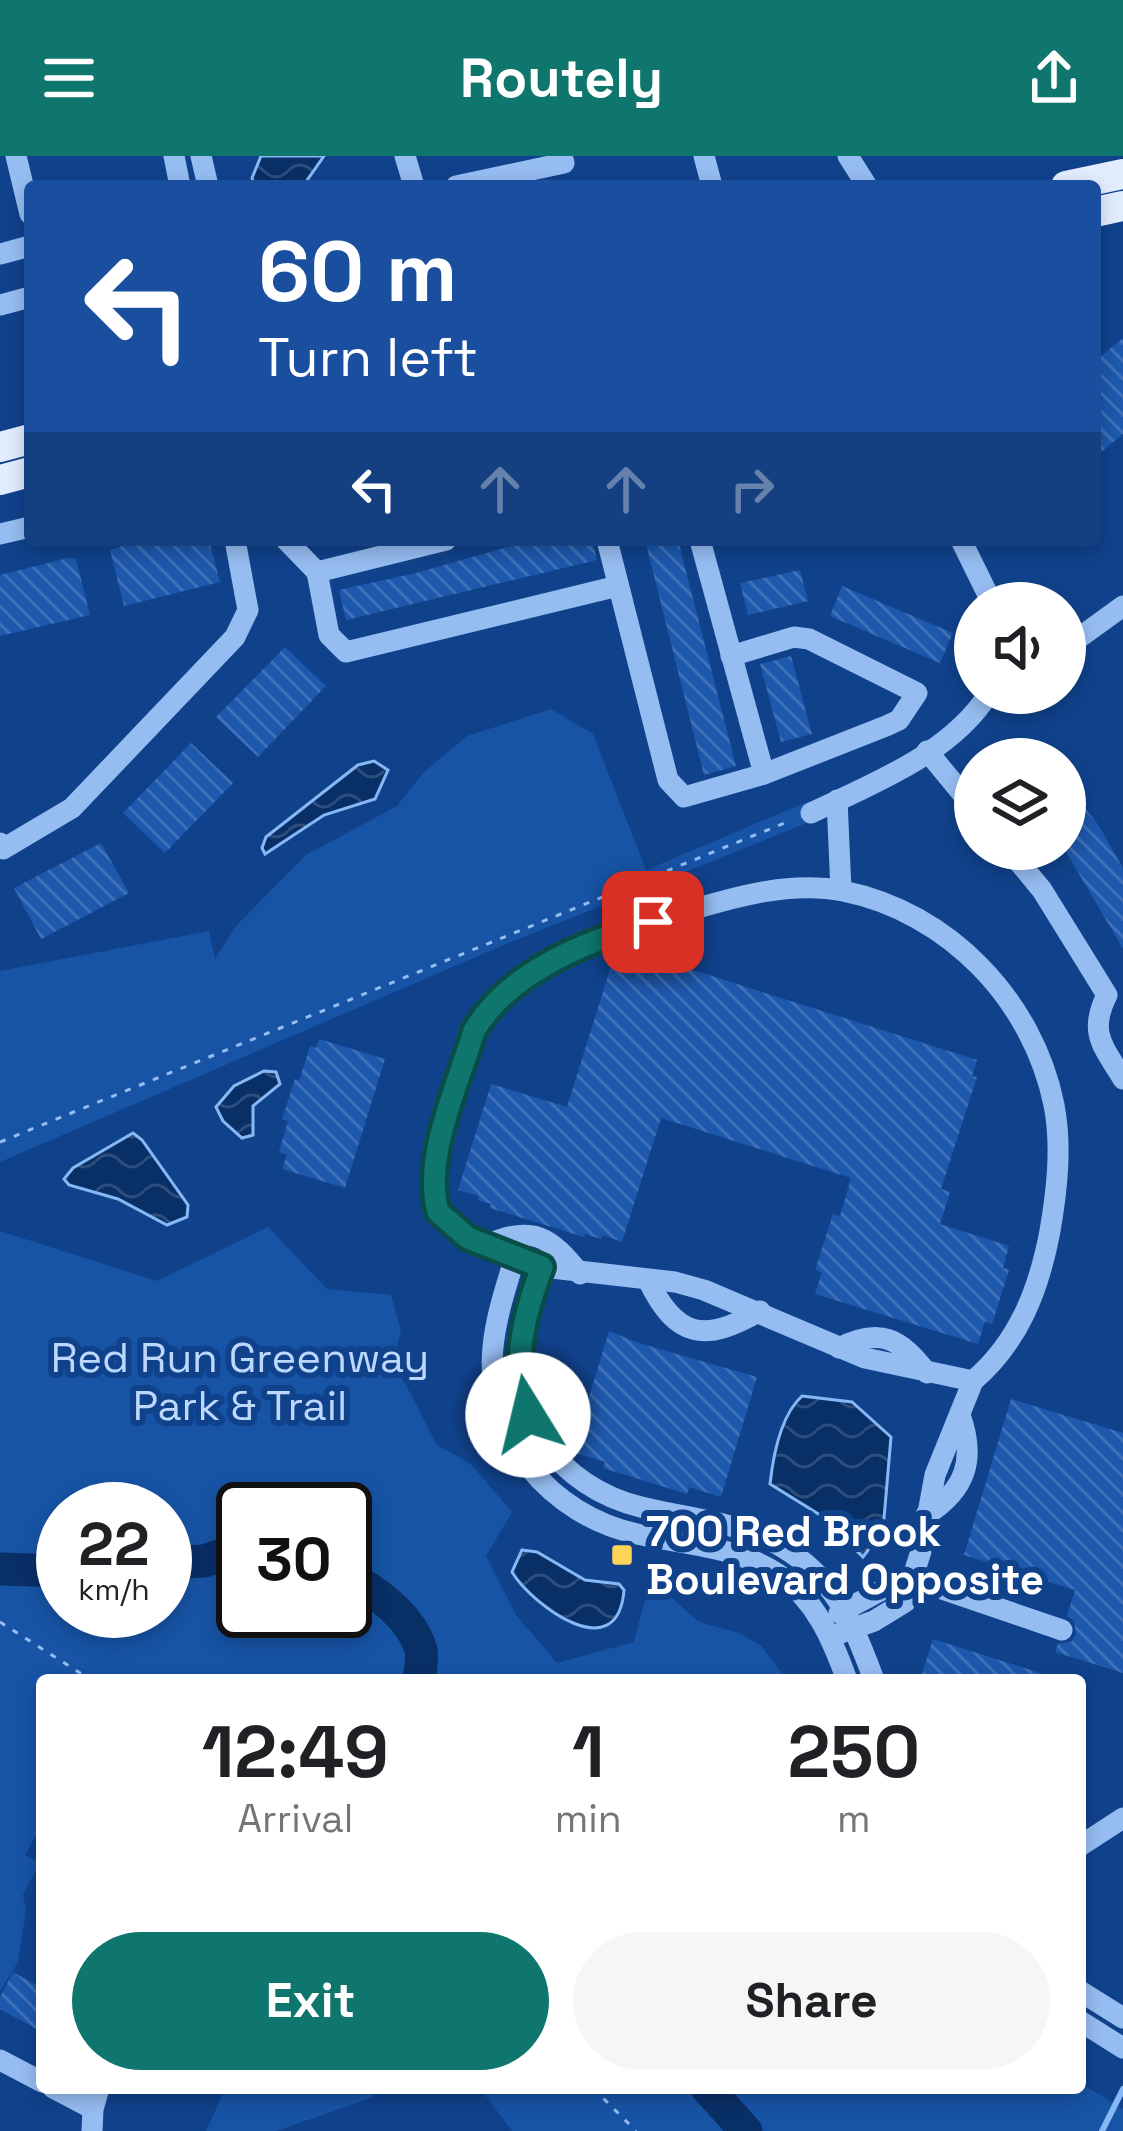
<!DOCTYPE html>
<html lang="en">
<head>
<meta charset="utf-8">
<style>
  :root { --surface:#fff; --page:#f6f6f6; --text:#202124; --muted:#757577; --accent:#0f766e }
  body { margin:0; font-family:"Space Grotesk",sans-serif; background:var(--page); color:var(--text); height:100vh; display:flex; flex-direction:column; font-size:45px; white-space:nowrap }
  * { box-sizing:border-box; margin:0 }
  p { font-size:39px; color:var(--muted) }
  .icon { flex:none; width:66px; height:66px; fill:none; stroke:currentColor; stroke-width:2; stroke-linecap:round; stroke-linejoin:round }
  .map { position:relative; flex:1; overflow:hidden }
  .drawer { position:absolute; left:36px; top:1518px; width:1050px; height:420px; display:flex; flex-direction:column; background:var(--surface); border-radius:12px; box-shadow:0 6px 18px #0003 }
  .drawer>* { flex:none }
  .hud { position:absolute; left:24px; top:24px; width:1077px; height:366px; border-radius:12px; box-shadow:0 6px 18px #0003; background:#1a4fa0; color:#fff; overflow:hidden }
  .buttons { position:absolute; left:954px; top:426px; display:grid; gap:24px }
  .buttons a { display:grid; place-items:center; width:132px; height:132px; border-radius:50%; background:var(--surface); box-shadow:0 6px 18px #0003; font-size:60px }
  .speed { position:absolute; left:36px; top:1326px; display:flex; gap:24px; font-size:60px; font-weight:700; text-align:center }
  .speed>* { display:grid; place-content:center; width:156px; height:156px; border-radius:50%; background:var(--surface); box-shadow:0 6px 18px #0003; line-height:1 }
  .speed small { font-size:30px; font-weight:400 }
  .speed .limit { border:6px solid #111; border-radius:18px; background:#fff; color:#111 }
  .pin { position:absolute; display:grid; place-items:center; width:102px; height:102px; color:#fff; margin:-51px; border-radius:24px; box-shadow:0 6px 18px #0006 }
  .me { position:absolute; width:132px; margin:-66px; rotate:351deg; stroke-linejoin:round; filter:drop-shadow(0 0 9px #0008) }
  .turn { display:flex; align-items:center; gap:42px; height:252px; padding:0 36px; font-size:54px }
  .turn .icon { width:156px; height:156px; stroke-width:2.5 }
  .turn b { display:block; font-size:84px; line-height:102px }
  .lanes { display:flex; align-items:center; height:114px; padding:0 36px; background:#0003; justify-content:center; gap:60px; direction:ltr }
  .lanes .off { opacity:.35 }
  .eta { display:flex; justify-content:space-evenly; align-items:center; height:204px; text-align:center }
  .eta b { font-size:72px; font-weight:700; line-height:84px }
  .cta { display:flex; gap:24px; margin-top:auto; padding:24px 36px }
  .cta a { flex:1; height:138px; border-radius:72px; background:var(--accent); color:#fff; font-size:48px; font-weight:700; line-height:138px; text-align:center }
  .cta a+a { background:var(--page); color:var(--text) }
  header { display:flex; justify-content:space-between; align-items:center; height:156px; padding:0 36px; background:var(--accent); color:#fff; font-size:54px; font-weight:700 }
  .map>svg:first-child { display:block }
</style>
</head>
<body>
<header><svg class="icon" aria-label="menu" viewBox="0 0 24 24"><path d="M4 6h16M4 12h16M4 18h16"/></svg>Routely<svg class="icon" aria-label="share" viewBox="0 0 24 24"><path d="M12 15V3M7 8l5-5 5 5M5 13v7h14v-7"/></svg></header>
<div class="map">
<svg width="1123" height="1975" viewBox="0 0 1123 1975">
  <defs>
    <pattern id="water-waves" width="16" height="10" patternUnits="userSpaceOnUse" patternTransform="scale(3)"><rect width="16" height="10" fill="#092f67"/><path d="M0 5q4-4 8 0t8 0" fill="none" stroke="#2e4e7e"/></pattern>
    <pattern id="building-back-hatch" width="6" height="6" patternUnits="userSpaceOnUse" patternTransform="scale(3)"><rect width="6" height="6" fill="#1d58ac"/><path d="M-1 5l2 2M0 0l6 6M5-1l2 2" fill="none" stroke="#3f71b8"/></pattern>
  </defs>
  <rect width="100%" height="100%" fill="#10428c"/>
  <g fill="#1754a6" fill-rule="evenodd">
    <polygon points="551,553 593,578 646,714 809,645 819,662 499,791 0,1006 0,815 209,775 215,803 237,769 306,699 397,650 423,617 467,580"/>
    <path d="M268,1071L327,1133L391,1139L401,1175L393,1204L437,1289L471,1308L512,1356L486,1400L516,1459L557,1507L634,1486L644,1447L656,1428L699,1466L739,1477L761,1490L787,1524H42V1668L25,1699L40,1707L23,1738L26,1754L18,1806L0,1835V1075L157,1125ZM165,1353V1455H63V1353ZM345,1353V1455H243V1353Z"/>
    <polygon points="1080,1927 1123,1953 1123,1975 512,1975 483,1936 448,1932 1080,1932"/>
    <polygon points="226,1932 371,1932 374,1941 276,1975 206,1975"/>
  </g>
  <g fill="url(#water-waves)" stroke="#87b8f6" stroke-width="3">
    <polygon points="261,0 324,0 303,30 255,30 252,22"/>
    <polygon points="374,605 388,614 375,643 324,659 265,698 262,692 266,681 358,609"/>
    <polygon points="264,915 276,916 280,928 253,950 253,979 242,982 223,965 216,951 234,930"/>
    <polygon points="133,977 142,984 188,1049 187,1061 167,1069 118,1043 69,1029 64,1023 73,1012"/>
    <path d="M802,1240L852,1246L891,1281L883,1374L863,1401L820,1359L770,1328C773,1301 781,1259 802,1240Z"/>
    <path d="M522,1394L537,1396L585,1424L619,1428L624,1434C618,1513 532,1449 512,1416Z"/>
  </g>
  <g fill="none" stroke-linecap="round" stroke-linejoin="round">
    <polyline stroke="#87b8f6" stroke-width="6" points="1102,1975 1123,1933"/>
    <g stroke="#092f67" stroke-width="33">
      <polyline points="165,1407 204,1405 243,1392"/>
      <polyline points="0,1413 63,1415"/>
      <path d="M345,1420C374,1432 412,1462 421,1494C423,1504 420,1515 419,1524"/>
      <polyline points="707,1932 746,1975"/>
    </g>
  </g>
  <g fill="url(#building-back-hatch)">
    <polygon points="1123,182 1123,278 1095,301 1095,205"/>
    <polygon points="140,384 209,384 220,426 124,450 110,394"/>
    <polygon points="532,384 592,384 597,404 346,464 339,434 416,417"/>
    <polygon points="645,384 678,384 736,610 704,619"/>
    <polygon points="68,402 76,403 90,459 0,480 0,419"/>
    <polygon points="800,414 808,445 748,459 740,427"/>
    <polygon points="842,430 953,477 940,507 830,460"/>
    <polygon points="285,491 326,530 258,601 216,561"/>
    <polygon points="791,500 812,578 781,586 760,508"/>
    <polygon points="191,587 233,627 165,697 123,657"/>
    <polygon points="1065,626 1099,670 1123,712 1123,793 1065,694"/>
    <polygon points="101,687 129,737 41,783 14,732"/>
    <polygon points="633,795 977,904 972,920 977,921 941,1033 950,1036 940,1068 1009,1090 1003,1112 1009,1114 992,1168 985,1165 978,1188 815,1138 822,1116 815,1114 833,1058 840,1060 851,1022 661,962 622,1086 603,1079 601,1083 585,1078 584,1081 490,1052 491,1048 478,1044 479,1040 458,1034 491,928 567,951 611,810 617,812 622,796 631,799"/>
    <polygon points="319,883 385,903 345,1032 282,1013 287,999 279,996 288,965 282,963 295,923 299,925 310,890 316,892"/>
    <polygon points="609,1175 639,1187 757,1221 721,1341 689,1331 687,1338 603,1312 605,1306 572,1296"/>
    <polygon points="1011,1243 1123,1277 1123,1517 1055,1496 1058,1488 1071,1486 1076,1478 1074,1465 1067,1460 1075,1434 964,1399"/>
    <polygon points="933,1483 1053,1521 1053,1524 920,1524"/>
    <polygon points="13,1816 42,1832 42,1866 38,1874 0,1853 0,1841"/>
  </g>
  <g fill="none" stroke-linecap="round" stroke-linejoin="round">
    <g stroke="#96bdf2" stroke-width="3" stroke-dasharray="6 9" stroke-linecap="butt">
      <polyline points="0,986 792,664"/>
      <polyline points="0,1466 91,1524"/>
      <polyline points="593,1932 636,1975"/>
    </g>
    <g stroke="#96bdf2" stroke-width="21">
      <polyline points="16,0 30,58"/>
      <polyline points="174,0 180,30"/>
      <polyline points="201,0 208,30"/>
      <polyline points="405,0 414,30"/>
      <polyline points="704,0 712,30"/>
      <polyline points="848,0 867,30"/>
      <polyline points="456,30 564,7 562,0"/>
      <polyline points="0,98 30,90"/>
      <polyline points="0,149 30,141"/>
      <polyline points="0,378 30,371"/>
      <polyline points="286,384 317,416 446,384"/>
      <polyline points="607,384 668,624 684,641 764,618 886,570 899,564 917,537 809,483 794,481 731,500"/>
      <polyline points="700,384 764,618"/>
      <polyline points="961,384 992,447"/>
      <polyline points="317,416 329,479 346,496 618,430"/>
      <polyline points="1065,492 1123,450"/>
      <polyline points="927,595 975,653"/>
      <polyline points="837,644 841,734"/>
      <path d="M811,657C872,628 952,597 989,537"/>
      <polyline points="0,687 3,693 72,652 235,481 248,454 235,384"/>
      <path d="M1008,693L1042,734L1107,839C1088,877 1103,890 1123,923"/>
      <path d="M487,1089C532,1068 551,1081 580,1118"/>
      <path d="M515,1101C506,1131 496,1160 493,1191C484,1282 551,1359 637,1378C685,1389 736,1390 778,1418C816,1444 832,1483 847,1524"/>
      <path d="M543,1111C535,1131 526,1151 522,1172C504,1258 559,1331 641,1351C693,1364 744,1365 790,1396C838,1428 855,1472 874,1524"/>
      <path d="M648,1124C677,1184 706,1186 760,1155"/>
      <path d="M839,1192C880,1171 900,1182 927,1217"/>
      <path d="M926,1359C966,1334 976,1303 960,1259"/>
      <polyline points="839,1457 893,1428 913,1423 1062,1474"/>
      <path d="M832,1480L874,1465L905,1446L921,1395L935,1319L973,1225L865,1202L704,1134L675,1126L543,1111L468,1082L438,1056L432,1020L474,875C509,817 585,785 647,767C708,750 779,722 843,735C948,756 1033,844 1054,949C1062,990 1057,1034 1050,1075C1039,1133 1019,1186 973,1225"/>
      <polyline points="1080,1690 1123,1662"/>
      <polyline points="1080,1835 1123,1862"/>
      <polyline points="1080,1865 1123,1892"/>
      <polyline points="0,1904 42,1926"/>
      <polyline points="53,1932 93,1953"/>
      <polyline points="92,1975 93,1953 99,1932"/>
    </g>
    <g stroke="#e2ecff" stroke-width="30">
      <polyline points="1066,30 1123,18"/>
      <polyline points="1095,56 1123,50"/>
      <polyline points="0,291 30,283"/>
      <polyline points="0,324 30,316"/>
    </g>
  </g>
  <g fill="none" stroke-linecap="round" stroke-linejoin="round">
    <g stroke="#0a4d48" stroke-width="30">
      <path id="route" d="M528,1259C512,1205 523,1162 542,1111L468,1082L438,1056C423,1001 458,929 474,875C509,815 589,784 653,766"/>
    </g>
    <use href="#route" stroke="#0f766e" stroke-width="21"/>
  </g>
  <rect fill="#ffd358" stroke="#10428c" stroke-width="4.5" x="610" y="1387" width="24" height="24" rx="6"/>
  <g text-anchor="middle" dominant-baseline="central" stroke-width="12" stroke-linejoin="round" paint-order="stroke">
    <g font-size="42" fill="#bdd8fd" stroke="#10428c">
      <text x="240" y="1201">Red Run Greenway<tspan x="240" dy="48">Park &amp; Trail</tspan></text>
    </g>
    <g font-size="42" font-weight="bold" fill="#fff" stroke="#10428c" text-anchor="start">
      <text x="646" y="1375">700 Red Brook<tspan x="646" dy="48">Boulevard Opposite</tspan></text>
    </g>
  </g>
</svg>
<div class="buttons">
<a><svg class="icon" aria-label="sound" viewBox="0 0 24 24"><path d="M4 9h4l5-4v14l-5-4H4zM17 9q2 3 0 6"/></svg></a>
<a><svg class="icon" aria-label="layers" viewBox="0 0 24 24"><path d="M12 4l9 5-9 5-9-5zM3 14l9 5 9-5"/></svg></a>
</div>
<div class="speed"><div>22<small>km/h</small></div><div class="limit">30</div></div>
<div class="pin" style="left:653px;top:766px;background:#d93025"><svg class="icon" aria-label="arrive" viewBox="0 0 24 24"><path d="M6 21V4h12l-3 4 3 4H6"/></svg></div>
<svg class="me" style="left:528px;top:1259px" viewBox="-20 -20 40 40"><circle r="19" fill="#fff"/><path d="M0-13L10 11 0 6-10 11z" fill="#0f766e"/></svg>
<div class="hud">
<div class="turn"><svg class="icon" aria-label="left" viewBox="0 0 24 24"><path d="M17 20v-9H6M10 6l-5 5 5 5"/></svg><div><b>60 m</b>Turn left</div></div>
<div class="lanes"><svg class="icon" aria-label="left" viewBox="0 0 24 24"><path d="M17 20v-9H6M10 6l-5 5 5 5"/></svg><svg class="icon off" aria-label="ahead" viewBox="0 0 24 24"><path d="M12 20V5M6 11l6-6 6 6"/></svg><svg class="icon off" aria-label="ahead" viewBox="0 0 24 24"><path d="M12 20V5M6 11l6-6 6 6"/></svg><svg class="icon off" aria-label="right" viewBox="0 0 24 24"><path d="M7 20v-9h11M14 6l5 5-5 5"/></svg></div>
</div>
<section class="drawer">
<div class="eta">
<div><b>12:49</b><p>Arrival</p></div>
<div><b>1</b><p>min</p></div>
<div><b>250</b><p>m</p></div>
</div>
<div class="cta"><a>Exit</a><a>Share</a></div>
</section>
</div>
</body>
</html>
